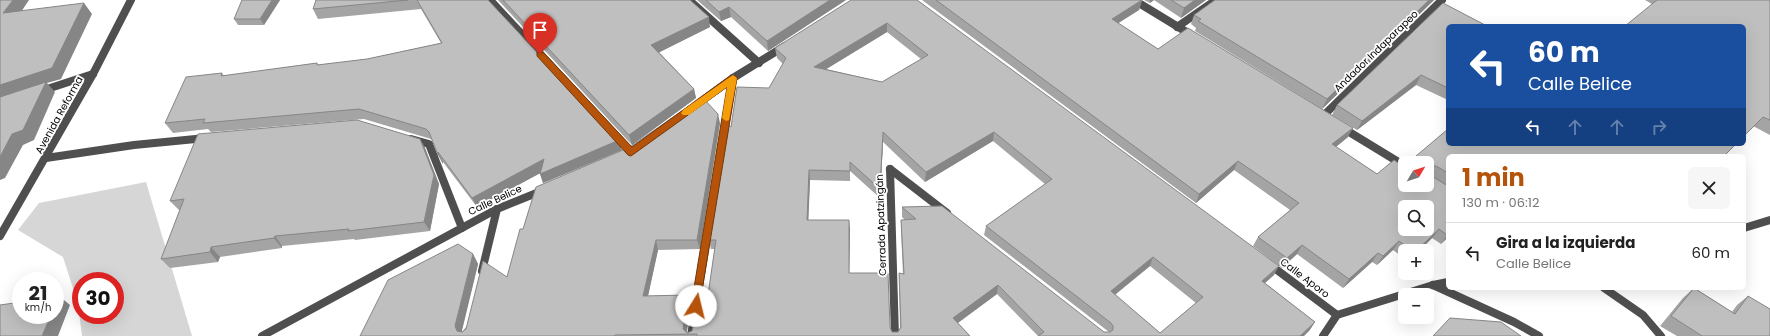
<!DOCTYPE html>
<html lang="es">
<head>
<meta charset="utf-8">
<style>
  :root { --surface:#fff; --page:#f6f6f6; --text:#222; --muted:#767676; --line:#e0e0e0; --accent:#b45309 }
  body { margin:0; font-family:Poppins,sans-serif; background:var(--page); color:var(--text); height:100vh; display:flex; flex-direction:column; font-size:15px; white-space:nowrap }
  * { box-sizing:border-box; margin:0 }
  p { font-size:13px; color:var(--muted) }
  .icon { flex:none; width:22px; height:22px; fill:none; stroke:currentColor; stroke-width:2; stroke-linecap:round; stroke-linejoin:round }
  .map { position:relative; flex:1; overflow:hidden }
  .details { position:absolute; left:1446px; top:154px; width:300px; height:136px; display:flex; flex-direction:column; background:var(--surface); border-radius:6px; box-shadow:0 4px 16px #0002 }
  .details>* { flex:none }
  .hud { position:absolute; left:1446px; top:24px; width:300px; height:122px; border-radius:6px; box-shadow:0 4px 16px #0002; background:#1a4fa0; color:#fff; overflow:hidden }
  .needle { width:26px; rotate:51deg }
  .buttons { position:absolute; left:1398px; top:156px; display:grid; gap:8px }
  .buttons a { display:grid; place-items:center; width:36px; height:36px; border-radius:6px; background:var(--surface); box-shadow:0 4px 16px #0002; font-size:20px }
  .speed { position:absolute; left:12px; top:272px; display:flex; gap:8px; font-size:20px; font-weight:700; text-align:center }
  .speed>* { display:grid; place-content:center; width:52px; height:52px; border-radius:50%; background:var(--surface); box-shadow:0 4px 16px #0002; line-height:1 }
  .speed small { font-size:10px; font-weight:400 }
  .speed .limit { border:6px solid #d22; background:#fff; color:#111 }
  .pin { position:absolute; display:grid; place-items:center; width:34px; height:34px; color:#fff; margin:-41px -17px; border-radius:50% 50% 50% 0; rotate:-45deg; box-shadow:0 0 4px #0007 }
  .pin .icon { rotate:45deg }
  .me { position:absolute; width:44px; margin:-22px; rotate:9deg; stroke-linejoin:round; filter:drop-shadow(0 0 3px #0008) }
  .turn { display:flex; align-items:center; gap:14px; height:84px; padding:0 16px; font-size:18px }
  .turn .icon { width:52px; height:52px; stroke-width:2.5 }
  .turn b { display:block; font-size:28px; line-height:34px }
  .lanes { display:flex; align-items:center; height:38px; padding:0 16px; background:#0003; justify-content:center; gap:20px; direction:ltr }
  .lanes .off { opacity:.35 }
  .round { display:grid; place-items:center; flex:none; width:42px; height:42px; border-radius:6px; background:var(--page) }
  .headline { display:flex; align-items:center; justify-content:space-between; height:68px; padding:0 16px }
  h1 { font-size:24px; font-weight:700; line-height:30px; color:var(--accent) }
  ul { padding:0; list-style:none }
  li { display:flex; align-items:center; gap:12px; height:60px; padding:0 16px; border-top:1px solid var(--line) }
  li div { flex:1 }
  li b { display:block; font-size:15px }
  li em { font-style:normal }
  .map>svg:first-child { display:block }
</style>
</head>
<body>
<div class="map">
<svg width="1770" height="336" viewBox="0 0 1770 336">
  <rect width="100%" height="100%" fill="#fff"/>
  <path fill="#d6d6d6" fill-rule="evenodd" d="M146,182L192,336H82L78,304L63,257L18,230L39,203ZM81,281H115V315H81Z"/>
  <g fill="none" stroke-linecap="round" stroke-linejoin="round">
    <g stroke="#4f4f4f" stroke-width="8">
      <polyline points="490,0 631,152"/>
      <polyline points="689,0 759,63"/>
      <polyline points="1134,0 1193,36"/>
      <polyline points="1177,27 1216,0"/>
      <polyline points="41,91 93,74"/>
      <polyline points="696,105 733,78 785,46"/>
      <polyline points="1323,116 1442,0"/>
      <polyline points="1341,127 1405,166"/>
      <polyline points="411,139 429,144 462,228"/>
      <polyline points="46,158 134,145 206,138"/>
      <polyline points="890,169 947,213"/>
      <polyline points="890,169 895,336"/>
      <polyline points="1269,264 1337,315"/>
      <polyline points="482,271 497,209"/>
      <polyline points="1433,285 1514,322 1539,336"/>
      <polyline points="1604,288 1643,315 1661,336"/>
      <polyline points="262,336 497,209 544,190"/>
      <polyline points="691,336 733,78"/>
    </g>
    <g stroke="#4f4f4f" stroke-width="8">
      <polyline points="1744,228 1770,220"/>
      <polyline points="0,236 93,74 131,0"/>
      <polyline points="1323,336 1337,315 1433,285 1448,282"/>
    </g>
  </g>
  <g fill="#a4a4a4" fill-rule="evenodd">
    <polygon points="280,0 264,25 238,25 234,19"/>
    <polygon points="316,0 488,0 622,150 543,183 540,173 477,207 443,162 443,164 432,140 431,139 364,119 211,132 208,129 173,133 165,123 222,73 224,76 317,63 318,65 367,59 441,43 421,9 318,19 313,9"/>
    <polygon points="498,0 690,0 710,27 659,52 694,89 696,98 632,145"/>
    <polygon points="697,0 846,0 768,51 731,17 721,21"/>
    <path d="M917,0L1274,275L1265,283L1315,322L1309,331L1038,336L997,294L958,323L970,336H360L473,254L478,264L461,332H462L507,277L523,229L720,123L700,249L658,250L648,296L688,295L691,304L687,332V333L692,331L708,295L715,249H711L709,240L731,127L769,88L783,64L777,58L775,48ZM887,32L921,59L882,82L826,69ZM993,141L1045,184L986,226L984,235L1109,332H1104L902,207V217L905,220H901V229L903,274L899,273L900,328L898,332H892L890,327L849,273L850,229L808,220L810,180L850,181V171L880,198L883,142L925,182ZM1150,266L1196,303L1160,333L1115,295Z"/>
    <polygon points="922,0 1142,0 1139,10 1118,23 1158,49 1348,137 1336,147 1377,174 1404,167 1413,161 1416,156 1448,156 1448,237 1441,244 1432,238 1419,251 1405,251 1405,259 1393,250 1377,265 1372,262 1343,288 1297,254 1282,268 1253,246 1258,237 1290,210 1234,170 1196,203"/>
    <polygon points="1144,0 1206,0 1181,18 1154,0 1150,3"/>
    <polygon points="1215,0 1434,0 1322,109 1195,31 1196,28 1191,24 1194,15"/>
    <polygon points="1645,0 1770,0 1770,135 1753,126 1652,4"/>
    <polygon points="1448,26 1448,100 1416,85 1357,130 1332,115 1337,105"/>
    <polygon points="420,139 425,148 439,184 430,231 355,240 354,239 282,246 282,248 220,257 218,262 170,268 161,259 180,210 179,210 170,201"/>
    <polygon points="1694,288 1732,312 1737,305 1748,296 1770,336 1677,336 1660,326 1683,298"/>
  </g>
  <g fill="#868686">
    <polygon points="13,0 29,0 13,24 3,13"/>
    <polygon points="272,0 280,0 264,25 260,19"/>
    <polygon points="830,0 846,0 768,51 767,41"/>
    <polygon points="1142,0 1139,10 1109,29 1112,19"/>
    <polygon points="1150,0 1154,0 1150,3"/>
    <polygon points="1195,0 1206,0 1181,18 1184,8"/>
    <polygon points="1429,0 1434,0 1322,109 1327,99"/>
    <polygon points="84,3 92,14 61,79 47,83 55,92 34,140 23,145 5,178 0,180 0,85"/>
    <polygon points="729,7 731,17 721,21 719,12"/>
    <polygon points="709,17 710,27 654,55 651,45"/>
    <polygon points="887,23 887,32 815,76 814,67"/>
    <polygon points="1421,75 1416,85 1357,130 1362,121"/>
    <polygon points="694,89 696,98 632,145 629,135"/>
    <polygon points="718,114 720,123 700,249 697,240"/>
    <polygon points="1353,128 1348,137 1327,154 1332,144"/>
    <polygon points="883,132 883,142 880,198 880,189"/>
    <polygon points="994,132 993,141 925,182 926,172"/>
    <polygon points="420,139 425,148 439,184 430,231 424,222"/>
    <polygon points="619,140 622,150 543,183 540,174"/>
    <polygon points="438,152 443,162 443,164 438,155"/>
    <polygon points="544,159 548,169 477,207 472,198"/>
    <polygon points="1238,161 1234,170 1196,203 1199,194"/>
    <polygon points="809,170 810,180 808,230 807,220"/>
    <polygon points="849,220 850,229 849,282"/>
    <polygon points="1439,229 1432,238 1419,251 1416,251"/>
    <polygon points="1448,234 1448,237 1441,244"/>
    <polygon points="275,236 282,246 282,248 274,238"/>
    <polygon points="656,240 658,250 646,305 643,296"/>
    <polygon points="1399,241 1393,250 1377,265 1383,256"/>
    <polygon points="1302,245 1297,254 1282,268 1287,258"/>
    <polygon points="211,247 220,257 218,262 210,252"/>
    <polygon points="1378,253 1372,262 1343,288 1349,279"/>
    <polygon points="473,254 478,264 461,335 457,331 455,326"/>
    <polygon points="1153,257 1150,266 1108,300 1111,291"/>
    <polygon points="1279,266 1274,275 1257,290 1262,281"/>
    <polygon points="998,285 997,294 952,327 953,318"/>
    <polygon points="688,295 691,304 686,334 683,329"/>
    <polygon points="59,296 70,305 58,336 42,336 51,315 55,315 55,306"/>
    <polygon points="1315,322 1309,331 1304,336 1300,336"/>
  </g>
  <g fill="#bfbfbf" stroke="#868686" fill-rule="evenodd">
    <polygon points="0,0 13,0 3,13 84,3 52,68 0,85"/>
    <polygon points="242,0 272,0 260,19 234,19"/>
    <polygon points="316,0 408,0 313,9"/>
    <polygon points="417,0 488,0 619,140 540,174 544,159 472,198 438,152 438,155 429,132 426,129 359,109 203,123 205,119 165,123 186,77 222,73 221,76 317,63 317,65 367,59 442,43"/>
    <polygon points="503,0 690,0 709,17 651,45 694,89 629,135"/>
    <polygon points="706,0 830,0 767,41 729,7 719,12"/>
    <path d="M851,0H917L1279,266L1262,281L1315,322L1300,336H1038L1044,332L998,285L953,318L970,336H697V334L615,335L614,336H360L388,280L458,244L473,254L455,326L457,331L462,332L466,329L483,261L507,277L520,229H523L536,187L630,147L702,97L718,114L697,240H656L643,296L688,295L683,329L687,333L692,331L699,295H708L716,240H709L728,124L731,127L737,87L769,88L786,58L775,48ZM887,23L928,55L882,82L814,67ZM883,132L926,172L994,132L1052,179L986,226L1111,323L1113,326V330L1110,332H1104L942,206L902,207L916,219L901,220L904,274L899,273L901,327L898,332H892L890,327L888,273H849V220H807L809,170L850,171V162L880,189ZM1153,257L1203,297L1160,333L1111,291Z"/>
    <path d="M936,0H1142L1112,19L1158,49L1188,28L1353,128L1332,144L1377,174L1394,160L1404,167L1405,166V185H1427V163H1408L1410,162L1414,161L1416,156L1448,129V144H1736L1724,156H1448V173L1436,166H1431L1428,168L1430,175L1448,186V234L1447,235L1439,229L1416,251H1413L1399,241L1383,256L1378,253L1349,279L1302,245L1287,258L1258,237L1299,203L1238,161L1199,194ZM1405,207H1427V229H1405Z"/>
    <polygon points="1171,0 1195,0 1184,8"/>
    <polygon points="1215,0 1429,0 1327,99 1198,21 1201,19 1194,15"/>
    <polygon points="1657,0 1770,0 1770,120 1763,117 1744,136 1744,26 1625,26"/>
    <polygon points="1443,3 1487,26 1448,26 1448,88 1421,75 1362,121 1337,105"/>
    <polygon points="46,82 23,130 12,134 0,157 0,97"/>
    <polygon points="357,120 420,139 434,175 424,222 348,231 349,229 275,236 274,238 211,247 210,252 161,259 184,199 170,201 198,134"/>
    <polygon points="1694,288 1735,314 1748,296 1770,309 1770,336 1702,336 1671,316"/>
    <polygon points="55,296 59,296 55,306"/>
    <polygon points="21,302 21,315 51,315 42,336 0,336 0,305"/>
    <polygon points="1450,318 1501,322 1521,336 1433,336"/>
  </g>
  <polygon fill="#b45309" stroke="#753606" points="537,52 543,52 632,147 730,76 736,76 737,78 699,309 696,310 692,309 691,306 727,87 631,156 628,155 537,56"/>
  <polygon fill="#f59e0b" points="733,75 737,78 729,120 726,121 722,118 727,87 689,115 683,115 681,113 683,110"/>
  <g text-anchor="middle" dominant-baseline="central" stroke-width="3.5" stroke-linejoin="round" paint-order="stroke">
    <g font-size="10" fill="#000" stroke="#fff">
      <text transform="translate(1376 51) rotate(-44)">Andador Indaparapeo</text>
      <text transform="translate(59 115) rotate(-61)">Avenida Reforma</text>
      <text transform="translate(495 200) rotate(-25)">Calle Belice</text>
      <text transform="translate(881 225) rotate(-92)">Cerrada Apatzingán</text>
      <text transform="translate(1305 278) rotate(37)">Calle Aporo</text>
    </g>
  </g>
</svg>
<div class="buttons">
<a><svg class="needle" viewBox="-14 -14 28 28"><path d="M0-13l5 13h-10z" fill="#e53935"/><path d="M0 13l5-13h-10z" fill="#767676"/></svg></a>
<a><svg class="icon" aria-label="search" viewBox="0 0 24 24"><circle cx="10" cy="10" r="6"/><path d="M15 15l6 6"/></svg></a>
<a>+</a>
<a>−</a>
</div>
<div class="speed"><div>21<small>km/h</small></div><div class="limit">30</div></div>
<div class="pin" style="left:540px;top:54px;background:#d93025"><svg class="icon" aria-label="arrive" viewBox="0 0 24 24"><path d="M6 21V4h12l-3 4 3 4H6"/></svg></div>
<svg class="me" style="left:696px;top:306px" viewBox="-20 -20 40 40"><circle r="19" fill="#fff"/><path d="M0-13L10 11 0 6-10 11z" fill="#b45309"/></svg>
<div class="hud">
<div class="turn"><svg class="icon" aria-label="left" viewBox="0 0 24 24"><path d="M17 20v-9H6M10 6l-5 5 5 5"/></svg><div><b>60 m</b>Calle Belice</div></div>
<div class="lanes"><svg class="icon" aria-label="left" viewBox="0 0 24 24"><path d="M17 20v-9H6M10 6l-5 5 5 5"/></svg><svg class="icon off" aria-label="ahead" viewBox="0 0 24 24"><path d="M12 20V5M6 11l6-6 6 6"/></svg><svg class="icon off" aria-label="ahead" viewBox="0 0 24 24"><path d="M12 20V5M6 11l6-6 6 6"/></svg><svg class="icon off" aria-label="right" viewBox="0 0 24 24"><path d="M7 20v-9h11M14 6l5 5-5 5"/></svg></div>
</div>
<section class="details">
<div class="headline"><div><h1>1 min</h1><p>130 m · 06:12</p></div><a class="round"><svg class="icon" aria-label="close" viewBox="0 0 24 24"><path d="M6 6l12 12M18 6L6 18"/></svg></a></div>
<ul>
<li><svg class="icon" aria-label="left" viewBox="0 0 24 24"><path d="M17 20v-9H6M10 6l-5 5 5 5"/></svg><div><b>Gira a la izquierda</b><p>Calle Belice</p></div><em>60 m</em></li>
</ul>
</section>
</div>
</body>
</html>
